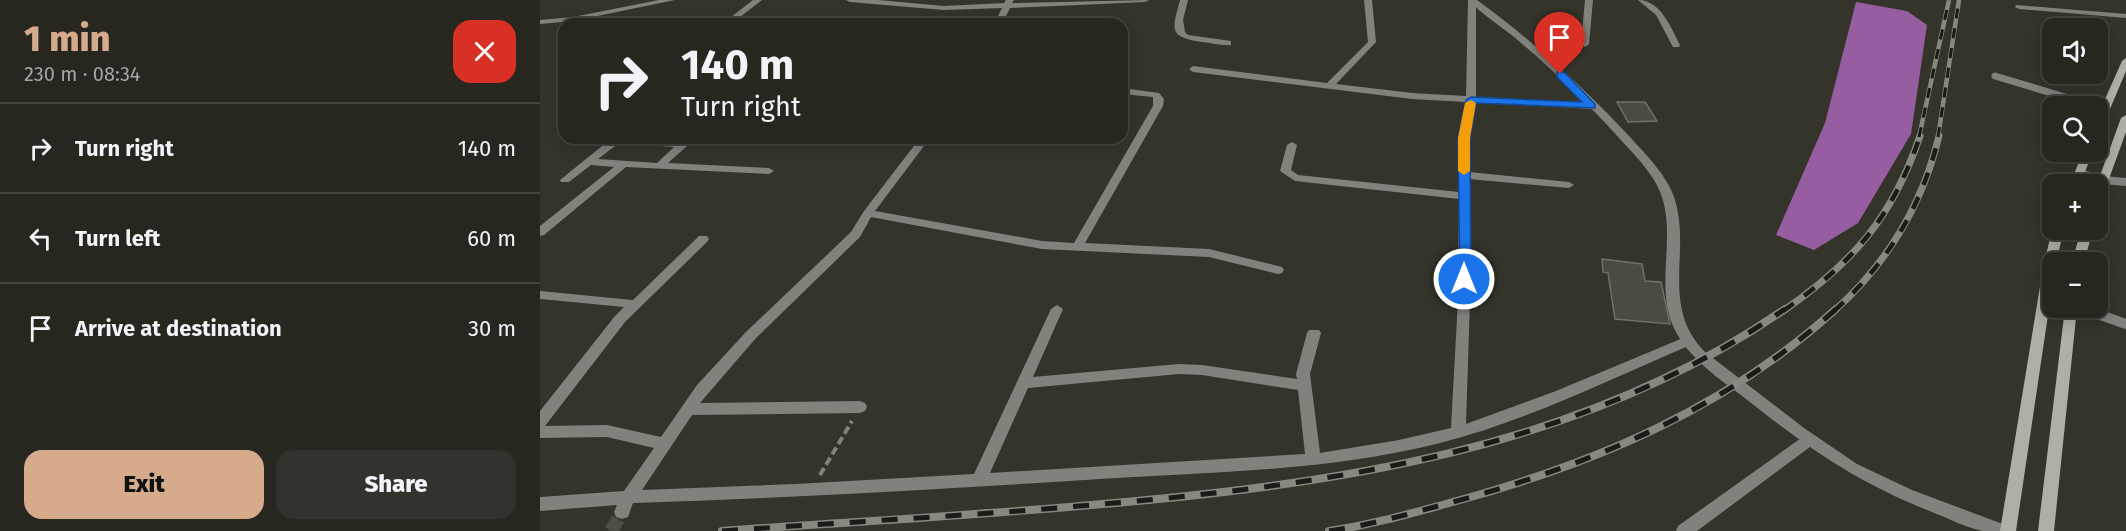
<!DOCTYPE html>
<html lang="en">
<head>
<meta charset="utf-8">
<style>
  :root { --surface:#272720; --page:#33332d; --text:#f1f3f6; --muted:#a4a5a5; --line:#43443e; --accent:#d6ab8b }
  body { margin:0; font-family:"Fira Sans",sans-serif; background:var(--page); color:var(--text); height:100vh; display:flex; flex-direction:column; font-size:22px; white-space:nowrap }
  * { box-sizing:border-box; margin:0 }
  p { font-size:20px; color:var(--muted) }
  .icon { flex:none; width:33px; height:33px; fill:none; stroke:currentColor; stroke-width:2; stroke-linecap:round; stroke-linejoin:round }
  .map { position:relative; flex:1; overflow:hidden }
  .details { display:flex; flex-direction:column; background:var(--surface); width:540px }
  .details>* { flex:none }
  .banner { position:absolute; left:18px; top:18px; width:570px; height:126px; border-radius:18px; box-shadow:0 3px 15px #0003,0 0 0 2px var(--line); background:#272720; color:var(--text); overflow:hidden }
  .fabs { position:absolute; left:1502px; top:18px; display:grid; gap:12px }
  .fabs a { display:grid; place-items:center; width:66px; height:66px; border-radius:12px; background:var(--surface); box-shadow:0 3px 15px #0003,0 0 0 2px var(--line); font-size:30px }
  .pin { position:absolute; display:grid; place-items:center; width:51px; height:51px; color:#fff; margin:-62px -26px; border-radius:50% 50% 50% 0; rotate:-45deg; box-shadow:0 0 6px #0007 }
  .pin .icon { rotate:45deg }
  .me { position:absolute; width:66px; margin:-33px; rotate:0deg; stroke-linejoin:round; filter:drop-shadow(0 0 4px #0008) }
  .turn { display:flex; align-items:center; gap:21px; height:126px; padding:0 24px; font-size:27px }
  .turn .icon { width:78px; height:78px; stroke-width:2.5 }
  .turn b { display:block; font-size:42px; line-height:51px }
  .round { display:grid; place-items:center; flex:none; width:63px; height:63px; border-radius:18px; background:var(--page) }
  .overview { display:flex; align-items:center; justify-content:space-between; height:102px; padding:0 24px }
  h1 { font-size:36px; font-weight:800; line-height:45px; color:var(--accent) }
  .action { display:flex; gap:12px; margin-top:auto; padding:12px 24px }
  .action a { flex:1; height:69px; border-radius:18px; background:var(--accent); color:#111; font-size:24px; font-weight:800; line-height:69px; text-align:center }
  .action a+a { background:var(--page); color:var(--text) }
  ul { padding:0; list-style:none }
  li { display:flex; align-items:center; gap:18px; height:90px; padding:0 24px; border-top:2px solid var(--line) }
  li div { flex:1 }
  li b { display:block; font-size:22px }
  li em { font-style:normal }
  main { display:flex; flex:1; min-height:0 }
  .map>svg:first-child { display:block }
</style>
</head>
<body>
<main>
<section class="details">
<div class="overview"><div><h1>1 min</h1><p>230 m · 08:34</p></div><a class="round" style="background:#d93025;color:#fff"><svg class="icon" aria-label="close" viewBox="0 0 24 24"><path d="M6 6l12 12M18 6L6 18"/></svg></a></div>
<ul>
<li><svg class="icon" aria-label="right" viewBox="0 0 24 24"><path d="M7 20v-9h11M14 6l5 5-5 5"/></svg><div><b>Turn right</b></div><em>140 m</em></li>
<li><svg class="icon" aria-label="left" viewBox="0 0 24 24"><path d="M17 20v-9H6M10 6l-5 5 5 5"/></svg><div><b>Turn left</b></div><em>60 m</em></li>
<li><svg class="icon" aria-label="arrive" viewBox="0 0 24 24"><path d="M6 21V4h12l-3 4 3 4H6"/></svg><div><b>Arrive at destination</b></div><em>30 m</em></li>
</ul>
<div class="action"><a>Exit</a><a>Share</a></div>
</section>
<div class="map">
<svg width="1586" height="531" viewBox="0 0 1586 531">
  <rect width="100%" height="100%" fill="#34342a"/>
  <polygon fill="#965ea1" points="1316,2 1367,11 1387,25 1371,134 1318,223 1274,250 1236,235 1285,123"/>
  <g fill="#4c4b41" stroke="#707064" stroke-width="1.5">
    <polygon points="1077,102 1105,102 1117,121 1088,122"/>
    <polygon points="1062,259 1102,264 1105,281 1121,282 1130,324 1075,319 1068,273 1063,272"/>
  </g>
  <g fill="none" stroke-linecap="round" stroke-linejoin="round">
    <polyline stroke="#4e4e44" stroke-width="14" stroke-dasharray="14 8" stroke-linecap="butt" points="71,531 82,512"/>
    <polyline stroke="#82827a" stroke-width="4" stroke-dasharray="8 4" stroke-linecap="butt" points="280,475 312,421"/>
    <polyline stroke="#82827d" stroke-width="7" points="1455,76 1565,109"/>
    <g stroke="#82827d" stroke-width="8">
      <polyline points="1540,173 1563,180 1586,182"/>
      <polyline points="1539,308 1547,311"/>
    </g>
    <polyline stroke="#82827d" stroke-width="10" points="1543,309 1586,324"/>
    <g fill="#82827d" fill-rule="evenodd">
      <polygon points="119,0 135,0 33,21 0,24 0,20 33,17"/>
      <polygon points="213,0 222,0 191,24 182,24"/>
      <polygon points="306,0 338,0 404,6 464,3 466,0 474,0 472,3 609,0 605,2 470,8 462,24 454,24 462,8 404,10 310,2"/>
      <path d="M640,0H648L643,20L645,32L648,35L691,41V45C682,46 672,43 662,42C628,37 632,30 640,0Z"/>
      <path d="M824,0H832L836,42L796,84L872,93L926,96L928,0H936V97L1052,103L1057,106L1052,109L935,102L929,138V172L1029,182L1034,185L1029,188L929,179L930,300L926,424L1016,391L1143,338H1153L1155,341L1153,344C1070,379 987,421 900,443C789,471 674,472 560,479C404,489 249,498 93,503L88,517L82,519L76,517L74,512L77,505L0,511V497L84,491L114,448L67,437L0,438V411L75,316L84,307L0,299V291L93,300L159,236H167L169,239L167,242L85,322L5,426L67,425L121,437L157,385L206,332L311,232L324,211L380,138H390L335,211L502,241L534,243L613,106V97L582,94V88L619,93L624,99L623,106L545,243L669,249L742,267L744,270L742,273L738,274L669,257L502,249L331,217L320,237L216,338L160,403L320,401L325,403L327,407L325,411L320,413L152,415L102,490L255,484L434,474L511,309L517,305L523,309L493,377L639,364L662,365L757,379L756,374L767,333L769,330H779L781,333L770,374L780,453L859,440L911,428L918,300L919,199L755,181L740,171L747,145L752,142L757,145L751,170L758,175L919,192V138L926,102L872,99L653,72L649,69L653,66L787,83L828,42ZM639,374L662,375L758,390L765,454L450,473L488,388Z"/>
      <polygon points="1045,0 1053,0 1049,44 1045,47 1041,44"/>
      <path d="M1098,0C1121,0 1131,28 1140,45L1139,47H1133L1116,15Z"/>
      <polygon points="1476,5 1586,14 1586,18 1479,9 1475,7"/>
      <path d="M72,138L141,142L145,138H156L128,163L229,168L234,171L229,174L86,167L4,235L0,236V226L74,167L51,165L29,182H21L20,180ZM79,143L134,147L117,163L58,159Z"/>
      <polygon points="1269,434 1274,436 1276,440 1274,444 1157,531 1136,531 1138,526 1264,436"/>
    </g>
    <path fill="#82827d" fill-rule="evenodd" d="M928,0H937C992,40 1043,87 1090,137C1106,155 1128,176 1135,200C1151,253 1120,306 1165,352L1264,428L1317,464L1372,490L1468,526L1470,531C1461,531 1451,531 1443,531C1426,528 1408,518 1392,512C1318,483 1268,448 1206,399C1179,378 1148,359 1133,326C1113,279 1142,225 1114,180C1104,164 1091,151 1079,138C1047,102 1011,68 974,37C959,25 942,14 928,0Z"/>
    <g fill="#afafa7" fill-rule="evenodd">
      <polygon points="1586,58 1586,71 1562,128 1557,131 1557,117 1582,61"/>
      <polygon points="1586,115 1586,132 1562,198 1557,201 1557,184 1581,118"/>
      <polygon points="1543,152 1553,152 1540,184 1530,184"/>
      <polygon points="1512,230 1524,230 1516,262 1512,262 1512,288 1476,531 1460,531 1503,268"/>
      <polygon points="1541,230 1553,230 1544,262 1532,262"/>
      <polygon points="1525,308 1537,308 1514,531 1498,531"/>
    </g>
    <g stroke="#87887f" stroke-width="4.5">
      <g id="rail-far2">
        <polyline points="1379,137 1409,0"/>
        <polyline points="1398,137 1419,0"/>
      </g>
    </g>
    <g stroke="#87887f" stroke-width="7">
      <g id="rail-far1">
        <path d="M1243,311C1314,262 1352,218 1380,136"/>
        <path d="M1294,311C1348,263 1382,206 1399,136"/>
      </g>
    </g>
    <g stroke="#87887f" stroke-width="8">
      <g id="rail">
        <path d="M182,531C305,522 428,516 551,505C792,485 1042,450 1245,309"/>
        <path d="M789,531C831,525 872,513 913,502C1056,463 1185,409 1296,309"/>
      </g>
    </g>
    <use href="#rail-far2" stroke="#1b1b17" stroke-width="3" stroke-dasharray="10" stroke-linecap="butt"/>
    <use href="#rail-far1" stroke="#1b1b17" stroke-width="4.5" stroke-dasharray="13" stroke-linecap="butt"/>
    <use href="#rail" stroke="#1b1b17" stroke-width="5" stroke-dasharray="16" stroke-linecap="butt"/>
  </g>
  <polygon fill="#1a73e8" stroke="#114b97" stroke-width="1.5" points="1017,72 1024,72 1055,104 1055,108 936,103 930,138 931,279 924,283 920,282 918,138 926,100 931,97 1042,102 1017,77"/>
  <polygon fill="#f59e0b" points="931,100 936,103 930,138 930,171 924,175 918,171 918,138 925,103"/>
</svg>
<div class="fabs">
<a><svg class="icon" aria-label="sound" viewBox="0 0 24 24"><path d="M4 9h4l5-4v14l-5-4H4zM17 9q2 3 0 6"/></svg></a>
<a><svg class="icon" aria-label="search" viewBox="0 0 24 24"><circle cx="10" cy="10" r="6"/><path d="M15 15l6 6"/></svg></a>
<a>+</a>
<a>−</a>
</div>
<div class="pin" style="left:1020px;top:74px;background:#d93025"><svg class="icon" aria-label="arrive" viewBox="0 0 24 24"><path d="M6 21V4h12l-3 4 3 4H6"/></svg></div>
<svg class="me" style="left:924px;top:279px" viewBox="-20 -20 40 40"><circle r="17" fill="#1a73e8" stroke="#fff" stroke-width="3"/><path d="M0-11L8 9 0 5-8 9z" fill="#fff"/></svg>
<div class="banner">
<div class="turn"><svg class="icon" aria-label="right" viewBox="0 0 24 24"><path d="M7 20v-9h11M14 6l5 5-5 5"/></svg><div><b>140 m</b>Turn right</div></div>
</div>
</div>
</main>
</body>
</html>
